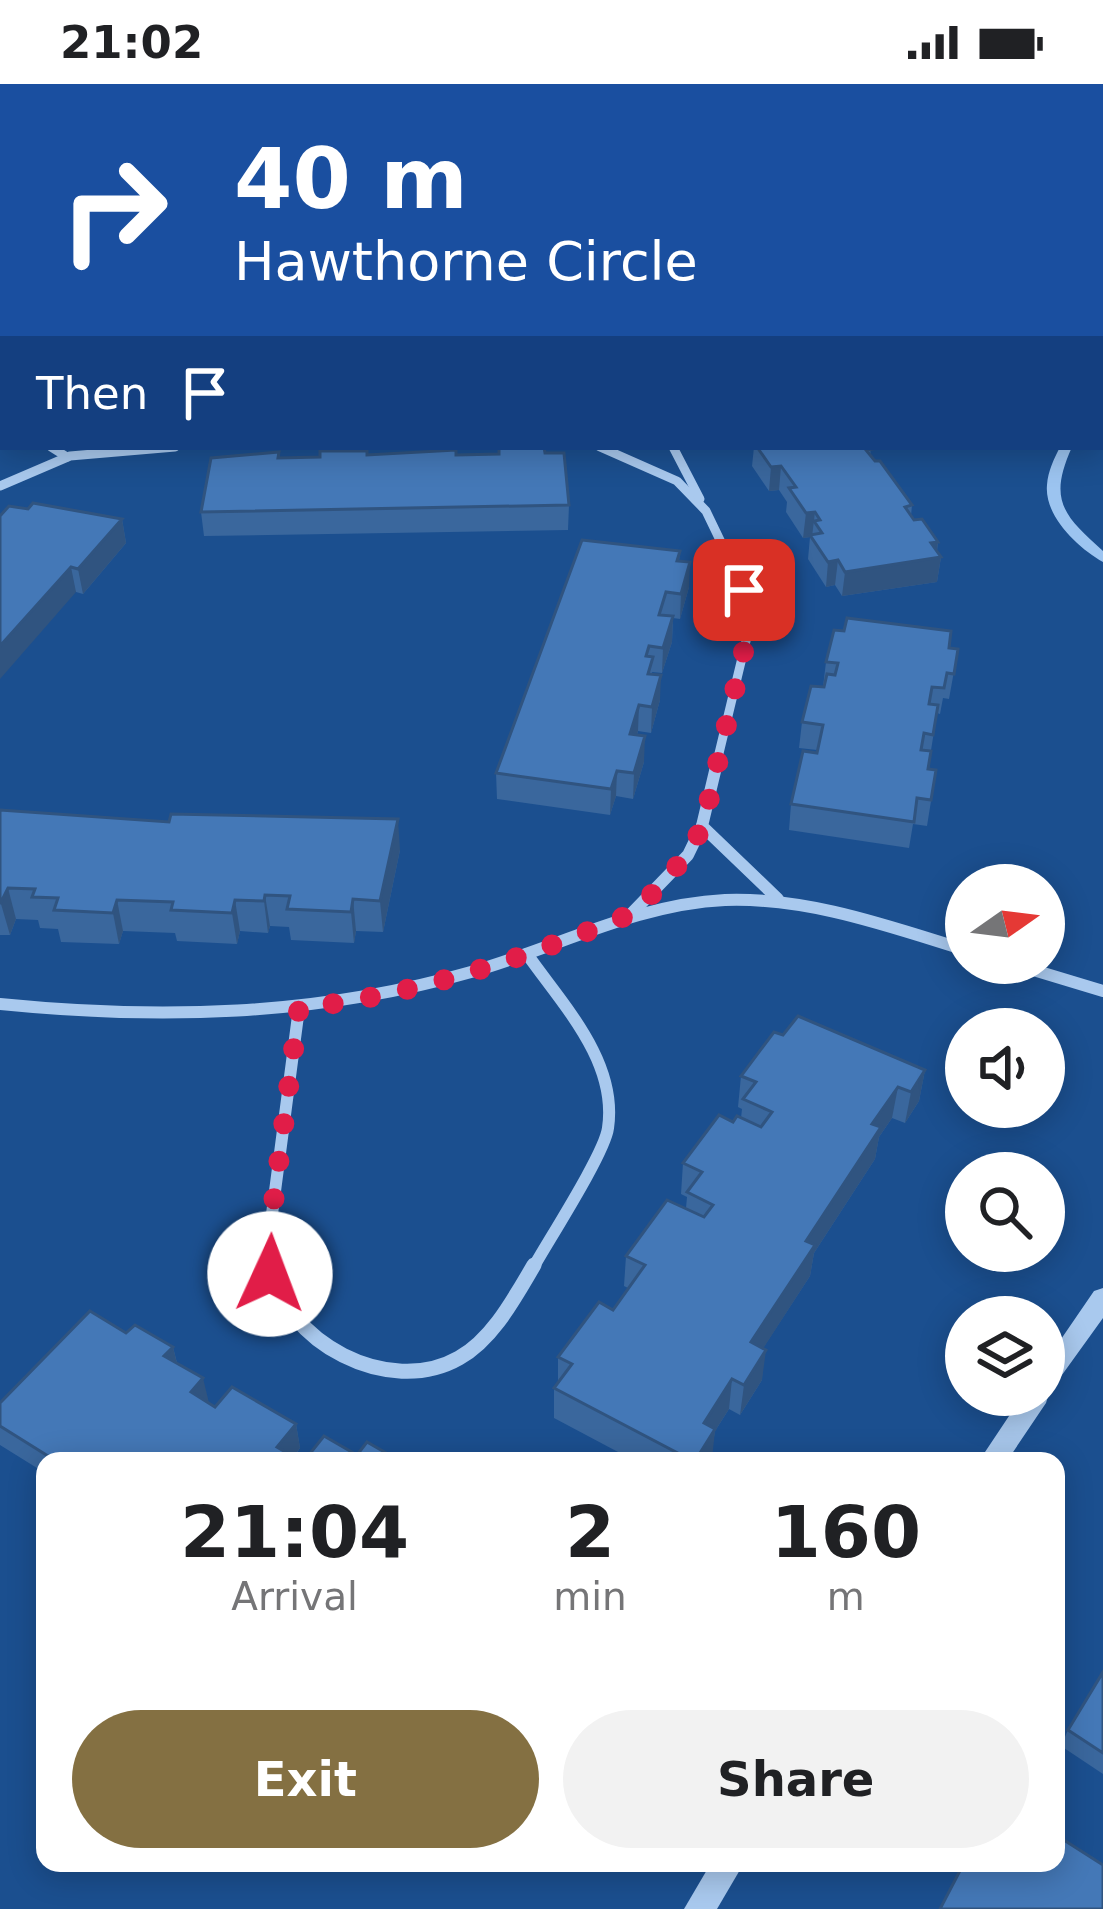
<!DOCTYPE html>
<html lang="en">
<head>
<meta charset="utf-8">
<style>
  :root { --surface:#fff; --page:#f2f2f2; --text:#202124; --muted:#757577; --accent:#847042 }
  body { margin:0; font-family:"DejaVu Sans",sans-serif; background:var(--page); color:var(--text); height:100vh; display:flex; flex-direction:column; font-size:45px; white-space:nowrap }
  * { box-sizing:border-box; margin:0 }
  p { font-size:39px; color:var(--muted) }
  .icon { flex:none; width:66px; height:66px; fill:none; stroke:currentColor; stroke-width:2; stroke-linecap:round; stroke-linejoin:round }
  .map { position:relative; flex:1; overflow:hidden }
  .side { position:absolute; left:36px; top:1368px; width:1029px; height:420px; display:flex; flex-direction:column; background:var(--surface); border-radius:24px; box-shadow:0 6px 30px #0003 }
  .side>* { flex:none }
  .banner { position:absolute; left:0px; top:0px; width:1104px; height:366px; box-shadow:0 6px 30px #0003; background:#1a4fa0; color:#fff; overflow:hidden }
  .needle { width:78px; rotate:76deg }
  .tools { position:absolute; left:945px; top:780px; display:grid; gap:24px }
  .tools a { display:grid; place-items:center; width:120px; height:120px; border-radius:50%; background:var(--surface); box-shadow:0 6px 30px #0003; font-size:60px }
  .pin { position:absolute; display:grid; place-items:center; width:102px; height:102px; color:#fff; margin:-51px; border-radius:24px; box-shadow:0 6px 18px #0006 }
  .me { position:absolute; width:132px; margin:-66px; rotate:2deg; stroke-linejoin:round; filter:drop-shadow(0 0 9px #0008) }
  .turn { display:flex; align-items:center; gap:42px; height:252px; padding:0 36px; font-size:54px }
  .turn .icon { width:156px; height:156px; stroke-width:2.5 }
  .turn b { display:block; font-size:84px; line-height:102px }
  .then { display:flex; align-items:center; height:114px; padding:0 36px; background:#0003; gap:24px; font-size:45px }
  .eta { display:flex; justify-content:space-evenly; align-items:center; height:204px; text-align:center }
  .eta b { font-size:72px; font-weight:700; line-height:84px }
  .primary-button { display:flex; gap:24px; margin-top:auto; padding:24px 36px }
  .primary-button a { flex:1; height:138px; border-radius:72px; background:var(--accent); color:#fff; font-size:48px; font-weight:700; line-height:138px; text-align:center }
  .primary-button a+a { background:var(--page); color:var(--text) }
  .status { display:flex; justify-content:space-between; align-items:center; height:84px; padding:0 60px; background:var(--surface); direction:ltr }
  .status svg { height:33px; fill:currentColor }
  .map>svg:first-child { display:block }
</style>
</head>
<body>
<div class="status"><b>21:02</b><svg viewBox="0 0 49 12"><path d="M0 12V9h3v3zM5 12V6h3v6zM10 12V3h3v9zM15 12V0h3v12zM26 1h20v11H26zM47 4h2v5h-2z"/></svg></div>
<div class="map">
<svg width="1103" height="1825" viewBox="0 0 1103 1825">
  <rect width="100%" height="100%" fill="#1b4f8f"/>
  <polygon fill="#2e69ad" points="54,0 625,0 50,3"/>
  <g fill="none" stroke-linecap="round" stroke-linejoin="round">
    <path fill="#9cc4f0" fill-rule="evenodd" d="M1060,363H1072C1048,416 1063,431 1103,467V478C1078,464 1044,432 1047,401C1048,387 1054,375 1060,363Z"/>
    <polyline stroke="#a9c9ee" stroke-width="8" points="979,0 1008,3"/>
    <g stroke="#a9c9ee" stroke-width="9">
      <polyline points="51,363 67,373"/>
      <polyline points="600,363 677,397 706,427 744,506 747,553 715,686"/>
      <polyline points="673,363 700,415"/>
      <polyline points="0,402 70,372 175,363"/>
    </g>
    <g stroke="#a9c9ee" stroke-width="12">
      <polyline points="716,683 702,742 778,815"/>
      <polyline points="632,829 688,771 702,742"/>
      <path d="M527,870C562,920 618,977 608,1044C605,1069 548,1157 533,1184"/>
      <polyline points="1010,879 1103,907"/>
      <path d="M0,920C159,936 317,932 471,888C556,864 636,820 725,816C808,813 888,842 966,866"/>
      <polyline points="272,1184 269,1153 299,924"/>
    </g>
    <path stroke="#a9c9ee" stroke-width="15" d="M271,1181C283,1258 389,1314 459,1274C493,1255 515,1213 534,1181"/>
    <g fill="#a9c9ee" fill-rule="evenodd">
      <polygon points="1103,1204 1103,1234 1049,1309 1046,1319 1007,1377 979,1377 1023,1311 1044,1311 1044,1280 1094,1207"/>
      <polygon points="711,1779 744,1779 717,1825 684,1825"/>
    </g>
  </g>
  <g fill="#3a679d">
    <polygon points="673,0 758,0 756,3 673,3"/>
    <polygon points="754,363 870,363 871,373 912,421 911,432 914,436 938,458 937,467 941,473 937,498 842,512 835,501 826,503 808,475 810,453 803,454 786,428 787,418 779,406 769,407 752,382"/>
    <polygon points="279,368 280,374 545,369 569,421 568,446 204,452 201,428"/>
    <polygon points="0,432 122,435 126,459 83,510 76,508"/>
    <polygon points="680,467 679,477 689,503 680,535 673,534 672,558 662,589 652,588 660,616 651,649 638,647 637,651 644,678 633,715 616,712 610,731 497,715 496,689"/>
    <polygon points="949,564 958,565 949,615 943,614 940,630 937,629 928,685 936,686 927,742 913,740 909,764 789,746 791,720 817,669 817,666 799,664 802,638 823,603 826,578"/>
    <polygon points="0,726 400,766 383,848 356,847 354,859 291,856 289,843 270,842 268,849 240,847 237,860 177,857 175,849 123,847 119,860 61,858 58,845 40,844 38,836 16,835 10,851 0,851"/>
    <polygon points="783,951 925,986 919,1017 905,1039 892,1034 879,1053 875,1075 814,1169 810,1192 763,1264 762,1296 740,1331 729,1325 715,1347 710,1377 635,1377 554,1334 554,1304 558,1299 558,1273 613,1226 628,1204 624,1202 626,1172 686,1124 687,1113 681,1110 683,1079 733,1038 741,1034 742,1025 738,1023 741,992"/>
    <polygon points="173,1263 177,1279 209,1319 215,1323 296,1340 300,1364 294,1373 301,1377 45,1377 45,1389 0,1361 0,1319"/>
    <polygon points="1103,1588 1103,1690 1061,1662 1068,1646"/>
  </g>
  <g fill="#305480">
    <polygon points="0,0 17,0 3,3 3,6 0,7"/>
    <polygon points="3,188 3,218 1,219 3,227 0,228 0,189"/>
    <polygon points="781,382 779,406 769,407 771,383"/>
    <polygon points="815,428 812,453 803,454 806,429"/>
    <polygon points="122,435 126,459 83,510 78,485"/>
    <polygon points="938,458 936,474 941,473 937,498 842,512 845,488"/>
    <polygon points="838,476 835,501 826,503 828,478"/>
    <polygon points="690,478 689,503 680,535 681,510"/>
    <polygon points="71,483 76,508 0,595 0,562"/>
    <polygon points="673,532 672,558 662,589 663,564"/>
    <polygon points="661,591 660,616 651,649 652,623"/>
    <polygon points="639,621 638,647 629,676 630,650"/>
    <polygon points="645,652 644,678 633,715 634,689"/>
    <polygon points="617,687 616,712 610,731 611,705"/>
    <polygon points="398,735 400,766 383,848 380,817"/>
    <polygon points="8,804 16,835 10,851 1,820"/>
    <polygon points="265,811 270,842 268,849 264,817"/>
    <polygon points="353,815 356,847 354,859 351,828"/>
    <polygon points="117,816 123,847 119,860 113,829"/>
    <polygon points="235,816 240,847 237,860 232,829"/>
    <polygon points="925,986 919,1017 905,1039 911,1008"/>
    <polygon points="898,1003 892,1034 879,1053 875,1075 814,1169 810,1192 748,1288 751,1258 872,1040"/>
    <polygon points="173,1263 179,1288 164,1272"/>
    <polygon points="766,1266 762,1296 740,1331 744,1301"/>
    <polygon points="203,1294 209,1319 191,1308"/>
    <polygon points="732,1295 729,1325 715,1347 712,1375 710,1377 695,1377 704,1339"/>
    <polygon points="296,1340 300,1364 290,1377 277,1363"/>
  </g>
  <g fill="#4478b7" stroke="#305480" stroke-width="3">
    <polygon points="806,0 845,0 842,3 810,3 804,2"/>
    <polygon points="3,155 3,188 0,189 0,156"/>
    <polygon points="544,363 545,369 564,369 569,421 201,428 211,374 279,368 278,374 320,373 320,367 367,367 367,371 456,366 456,371 499,370 499,364"/>
    <polygon points="757,363 870,363 872,365 866,366 875,377 880,377 912,421 905,423 914,436 922,435 938,458 931,459 941,473 845,488 838,476 828,478 810,451 822,449 814,437 820,436 815,428 806,429 789,404 796,403 781,382 771,383"/>
    <polygon points="33,419 122,435 78,485 71,483 0,562 0,432 9,422 28,425"/>
    <polygon points="582,456 680,467 677,477 690,478 681,510 666,508 659,531 673,532 663,564 649,562 646,572 653,573 648,590 661,591 652,623 639,621 630,650 645,652 634,689 617,687 611,705 496,689"/>
    <polygon points="847,534 951,547 949,564 958,565 954,590 947,589 944,604 932,603 929,620 938,621 933,651 924,649 921,666 931,667 928,685 936,686 931,716 917,714 914,738 791,720 803,667 817,669 823,641 802,638 811,602 824,603 827,590 835,591 838,579 826,578 834,546 844,547"/>
    <polygon points="0,726 169,738 171,730 398,735 380,817 353,815 351,828 287,825 290,812 265,811 264,817 235,816 232,829 171,826 173,818 117,816 113,829 54,826 58,814 32,813 35,805 8,804 0,820"/>
    <polygon points="798,932 925,986 911,1008 898,1003 872,1040 881,1043 806,1157 815,1161 751,1258 766,1266 744,1301 732,1295 704,1339 715,1345 695,1377 693,1377 554,1304 572,1280 558,1273 599,1218 613,1226 645,1181 626,1172 667,1116 704,1133 713,1121 687,1108 702,1088 683,1079 719,1031 733,1038 737,1032 761,1043 772,1028 743,1015 756,998 741,992 774,948 783,951"/>
    <polygon points="90,1227 126,1249 135,1241 173,1263 164,1272 203,1294 191,1308 215,1323 232,1303 296,1340 277,1363 301,1377 56,1377 0,1342 0,1319"/>
    <polygon points="324,1352 357,1371 367,1358 400,1377 304,1377"/>
    <polygon points="1103,1588 1103,1669 1068,1646"/>
    <polygon points="1056,1751 1103,1781 1103,1825 940,1825 964,1779 980,1779 987,1783 990,1779 1056,1779"/>
  </g>
  <g fill="none" stroke-linecap="round" stroke-linejoin="round">
    <path stroke="#e11d48" stroke-width="21" stroke-dasharray="0 37.8" d="M270,1190L269,1153L299,924C413,912 525,874 631,830C661,803 684,778 703,742L747,553L744,506"/>
  </g>
</svg>
<div class="tools">
<a><svg class="needle" viewBox="-14 -14 28 28"><path d="M0-13l5 13h-10z" fill="#e53935"/><path d="M0 13l5-13h-10z" fill="#757577"/></svg></a>
<a><svg class="icon" aria-label="sound" viewBox="0 0 24 24"><path d="M4 9h4l5-4v14l-5-4H4zM17 9q2 3 0 6"/></svg></a>
<a><svg class="icon" aria-label="search" viewBox="0 0 24 24"><circle cx="10" cy="10" r="6"/><path d="M15 15l6 6"/></svg></a>
<a><svg class="icon" aria-label="layers" viewBox="0 0 24 24"><path d="M12 4l9 5-9 5-9-5zM3 14l9 5 9-5"/></svg></a>
</div>
<div class="pin" style="left:744px;top:506px;background:#d93025"><svg class="icon" aria-label="arrive" viewBox="0 0 24 24"><path d="M6 21V4h12l-3 4 3 4H6"/></svg></div>
<svg class="me" style="left:270px;top:1190px" viewBox="-20 -20 40 40"><circle r="19" fill="#fff"/><path d="M0-13L10 11 0 6-10 11z" fill="#e11d48"/></svg>
<div class="banner">
<div class="turn"><svg class="icon" aria-label="right" viewBox="0 0 24 24"><path d="M7 20v-9h11M14 6l5 5-5 5"/></svg><div><b>40 m</b>Hawthorne Circle</div></div>
<div class="then">Then<svg class="icon" aria-label="arrive" viewBox="0 0 24 24"><path d="M6 21V4h12l-3 4 3 4H6"/></svg></div>
</div>
<section class="side">
<div class="eta">
<div><b>21:04</b><p>Arrival</p></div>
<div><b>2</b><p>min</p></div>
<div><b>160</b><p>m</p></div>
</div>
<div class="primary-button"><a>Exit</a><a>Share</a></div>
</section>
</div>
</body>
</html>
